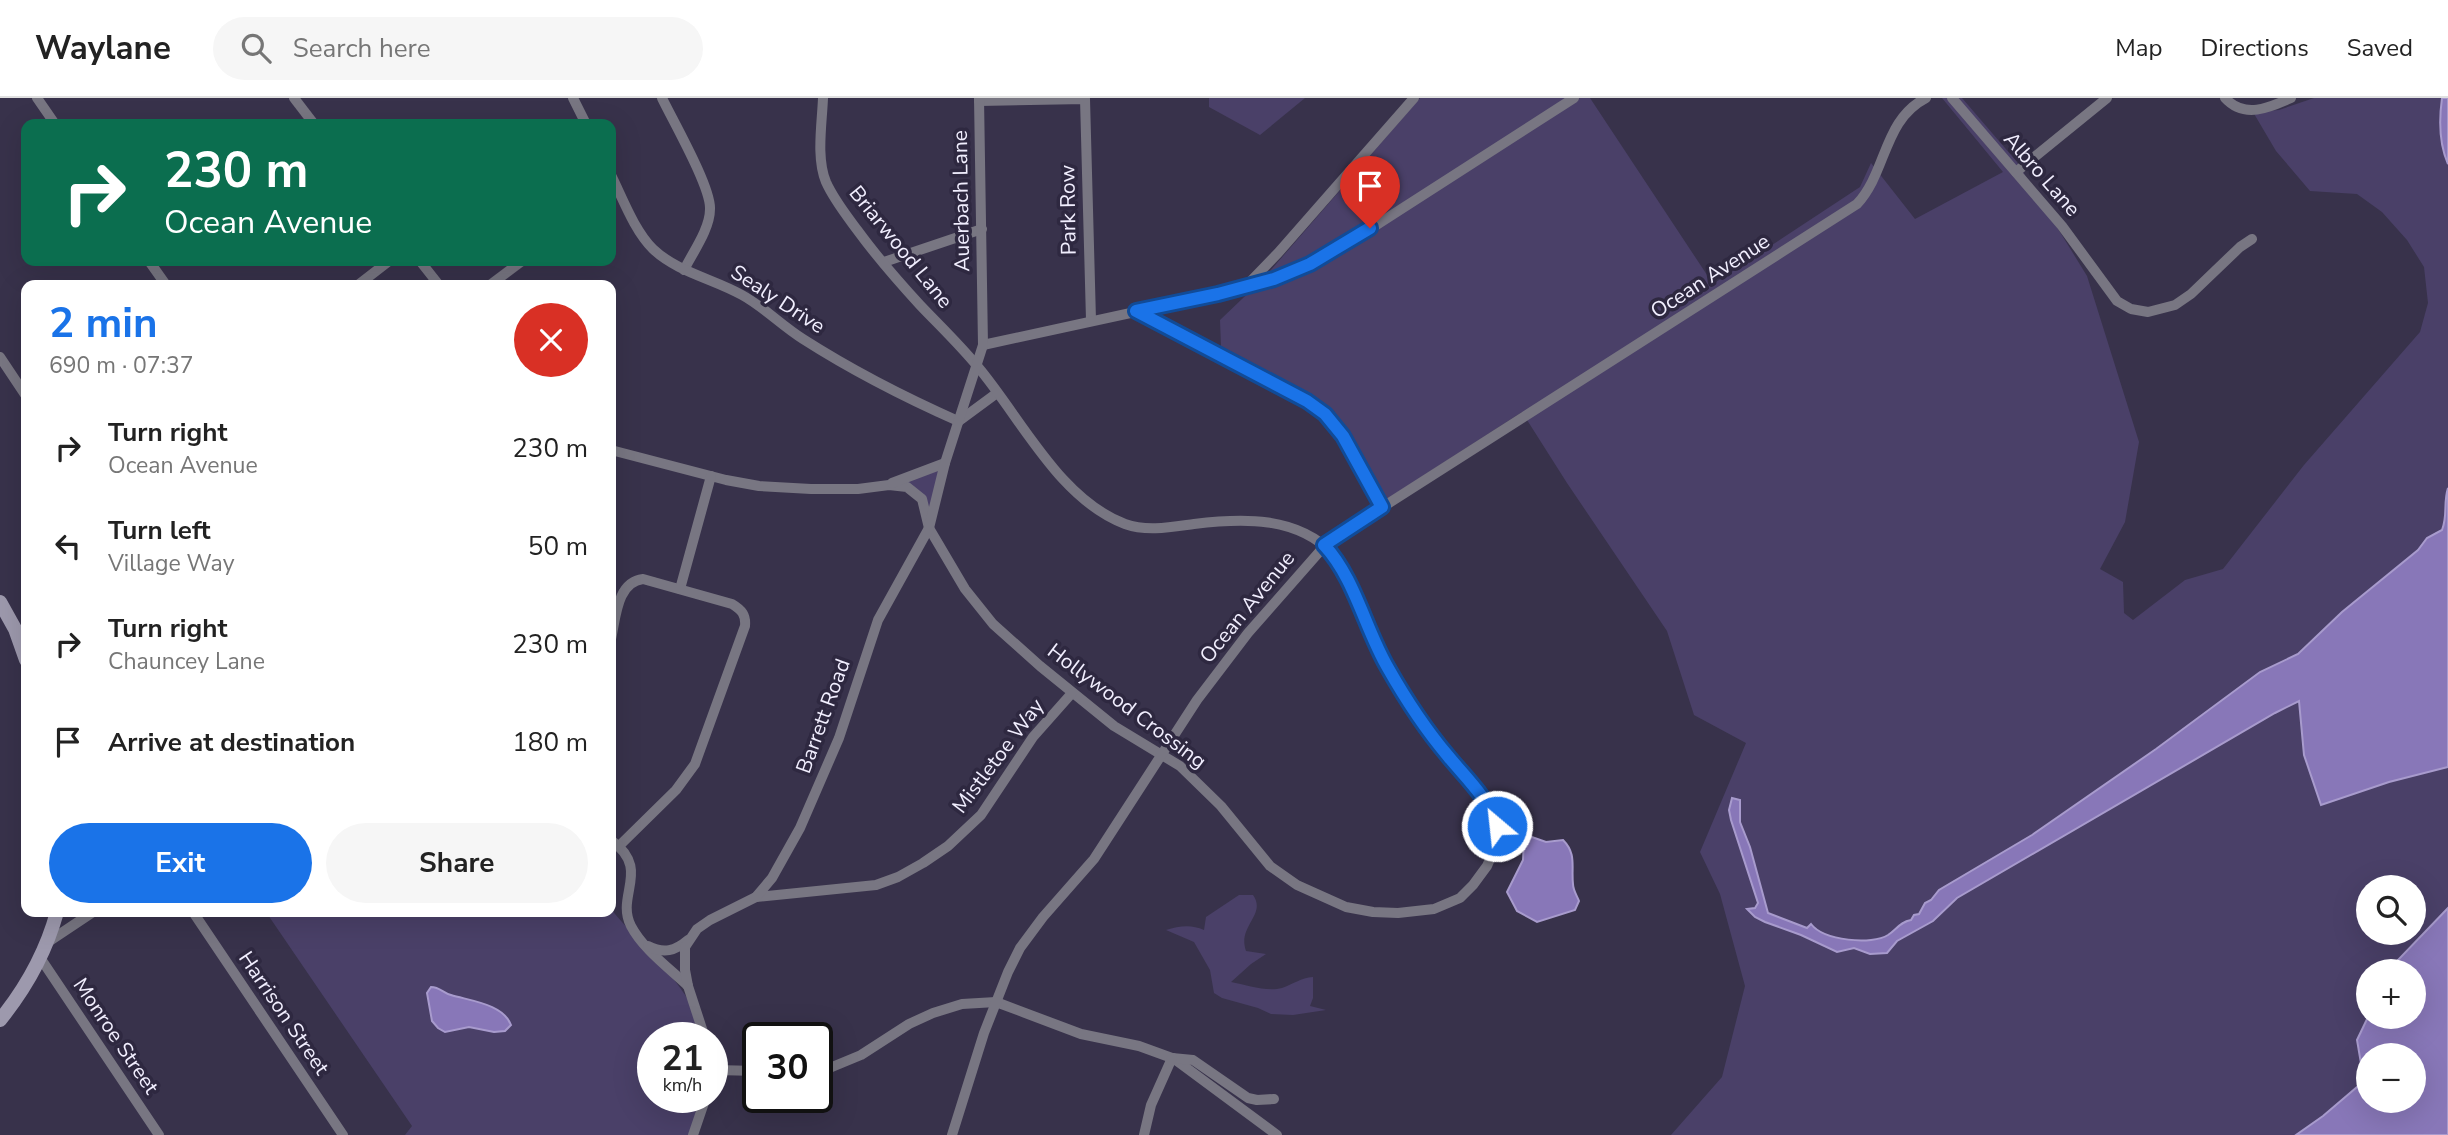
<!DOCTYPE html>
<html lang="en">
<head>
<meta charset="utf-8">
<style>
  :root { --surface:#fff; --page:#f6f6f6; --text:#222; --muted:#767676; --line:#e0e0e0; --accent:#1a73e8 }
  body { margin:0; font-family:"Nunito Sans",sans-serif; background:var(--page); color:var(--text); height:100vh; display:flex; flex-direction:column; font-size:26px; white-space:nowrap }
  * { box-sizing:border-box; margin:0 }
  p { font-size:23px; color:var(--muted) }
  .icon { flex:none; width:38px; height:38px; fill:none; stroke:currentColor; stroke-width:2; stroke-linecap:round; stroke-linejoin:round }
  .map { position:relative; flex:1; overflow:hidden }
  .side { position:absolute; left:21px; top:182px; width:595px; height:637px; display:flex; flex-direction:column; background:var(--surface); border-radius:14px; box-shadow:0 7px 28px #0002 }
  .side>* { flex:none }
  .hud { position:absolute; left:21px; top:21px; width:595px; height:147px; border-radius:14px; box-shadow:0 7px 28px #0002; background:#0b6e4f; color:#fff; overflow:hidden }
  .buttons { position:absolute; left:2356px; top:777px; display:grid; gap:14px }
  .buttons a { display:grid; place-items:center; width:70px; height:70px; border-radius:50%; background:var(--surface); box-shadow:0 7px 28px #0002; font-size:35px }
  .speed { position:absolute; left:637px; top:924px; display:flex; gap:14px; font-size:35px; font-weight:700; text-align:center }
  .speed>* { display:grid; place-content:center; width:91px; height:91px; border-radius:50%; background:var(--surface); box-shadow:0 7px 28px #0002; line-height:1 }
  .speed small { font-size:18px; font-weight:400 }
  .speed .limit { border:4px solid #111; border-radius:10px; background:#fff; color:#111 }
  .pin { position:absolute; display:grid; place-items:center; width:60px; height:60px; color:#fff; margin:-72px -30px; border-radius:50% 50% 50% 0; rotate:-45deg; box-shadow:0 0 7px #0007 }
  .pin .icon { rotate:45deg }
  .me { position:absolute; width:77px; margin:-38px; rotate:332deg; stroke-linejoin:round; filter:drop-shadow(0 0 5px #0008) }
  .turn { display:flex; align-items:center; gap:24px; height:147px; padding:0 28px; font-size:32px }
  .turn .icon { width:91px; height:91px; stroke-width:2.5 }
  .turn b { display:block; font-size:49px; line-height:60px }
  .round { display:grid; place-items:center; flex:none; width:74px; height:74px; border-radius:37px; background:var(--page) }
  .head { display:flex; align-items:center; justify-content:space-between; height:119px; padding:0 28px }
  h1 { font-size:42px; font-weight:700; line-height:52px; color:var(--accent) }
  .button { display:flex; gap:14px; margin-top:auto; padding:14px 28px }
  .button a { flex:1; height:80px; border-radius:42px; background:var(--accent); color:#fff; font-size:28px; font-weight:700; line-height:80px; text-align:center }
  .button a+a { background:var(--page); color:var(--text) }
  ul { padding:0; list-style:none }
  li { display:flex; align-items:center; gap:21px; height:98px; padding:0 28px }
  li div { flex:1 }
  li b { display:block; font-size:26px }
  li em { font-style:normal }
  header { display:flex; align-items:center; gap:42px; box-sizing:border-box; height:98px; padding:0 35px; background:var(--surface); border-bottom:2px solid var(--line) }
  header strong { font-size:33px }
  nav { display:flex; gap:38px; margin-inline-start:auto; font-size:24px }
  .search { width:490px; height:63px; background:var(--page); display:flex; align-items:center; gap:18px; box-sizing:border-box; padding:0 24px; border-radius:38px; color:var(--muted); font-size:26px }
  .map>svg:first-child { display:block }
</style>
</head>
<body>
<header>
<strong>Waylane</strong>
<div class="search"><svg class="icon" aria-label="search" viewBox="0 0 24 24"><circle cx="10" cy="10" r="6"/><path d="M15 15l6 6"/></svg>Search here</div>
<nav><a>Map</a><a>Directions</a><a>Saved</a></nav>
</header>
<div class="map">
<svg width="2448" height="1037" viewBox="0 0 2448 1037">
  <rect width="100%" height="100%" fill="#38324b"/>
  <g fill="#4a4068" fill-rule="evenodd">
    <polygon points="1209,0 1305,0 1260,37 1209,9"/>
    <path d="M1420,0H1590L1713,186L1860,89L1871,65L1915,121L2003,74L1942,0H1962L2017,64L2087,178L2139,344L2125,424L2100,471L2123,484L2124,515L2133,522L2185,482L2223,471L2304,367L2420,234L2428,205L2424,169L2407,142L2382,114L2357,96L2310,93L2276,53L2253,14L2279,12L2314,0H2442C2439,22 2439,46 2448,66V390C2444,405 2448,417 2442,432L2427,440L2418,452L2342,514L2297,556L2389,684L2448,669V810L2396,864L2391,873H2368V919L2357,942L2364,983L2323,1018L2296,1037H1671L1722,979L1745,888L1720,796L1700,754L1746,645L1694,617L1667,533L1567,385L1522,314L1384,403L1334,313L1221,248L1220,222L1264,180ZM2368,789H2413V835H2368Z"/>
    <polygon points="945,365 929,430 925,408 898,388"/>
    <path d="M1239,797H1253C1267,817 1237,828 1246,853L1266,856L1251,866L1231,884C1246,887 1267,894 1282,890C1293,886 1301,880 1313,879V900L1310,908L1326,912L1293,917L1271,916L1258,910L1222,900L1214,895L1210,872L1194,844L1166,832C1179,828 1191,826 1204,832L1206,819Z"/>
    <path d="M611,811C644,852 692,887 704,940H653V999H704L693,1037H405L412,1028L266,814H611Z"/>
  </g>
  <g fill="#8877b8" stroke="#a89bcd" stroke-width="2" fill-rule="evenodd">
    <path d="M2442,0H2448V66C2439,46 2439,22 2442,0Z"/>
    <path d="M2448,390V669L2389,684L2321,707L2304,657L2299,603L2275,615L1957,800L1933,823L1897,843L1887,855L1870,856L1854,850L1837,854L1801,837L1765,824L1755,819L1747,811L1755,810L1758,805L1731,722L1729,712L1732,700L1740,702V724L1750,749L1768,815L1807,830L1811,826C1824,843 1872,847 1888,837C1897,831 1900,824 1911,822L1914,817L1919,816L1925,805L1931,802L1939,792L2032,737L2156,651L2260,574L2298,556L2342,514L2418,452L2427,440L2442,432C2448,417 2443,405 2448,390Z"/>
    <path d="M1529,738L1546,744L1563,742C1577,756 1571,769 1573,786C1573,792 1577,798 1579,803L1575,812L1537,824L1517,813L1507,794L1523,762L1524,740Z"/>
    <path d="M2448,810V1037H2296L2323,1018L2364,983L2357,942L2368,919H2413V873H2391L2396,864ZM2413,957V1003H2368V957Z"/>
    <path d="M431,889C440,889 443,895 451,897C471,903 503,906 511,927L505,933L494,934L469,929L445,934L438,930L432,923L427,895Z"/>
  </g>
  <g fill="none" stroke-linecap="round" stroke-linejoin="round">
    <g stroke="#787682" stroke-width="10">
      <polyline points="37,0 55,26"/>
      <polyline points="294,0 314,26"/>
      <polyline points="573,0 586,26"/>
      <path d="M662,0C673,23 711,89 710,111C710,131 693,154 684,172"/>
      <polyline points="1952,0 2062,128 2117,203 2131,211 2148,214 2175,207 2191,196 2240,149 2252,141"/>
      <path d="M2225,0C2244,21 2269,10 2291,0"/>
      <polyline points="979,3 1085,1 1091,222"/>
      <polyline points="2016,74 2107,0"/>
      <path d="M611,77C623,101 634,132 653,151C677,174 714,181 742,197C764,209 782,228 803,241C853,273 904,299 958,323"/>
      <polyline points="149,163 166,187"/>
      <polyline points="420,163 439,187"/>
      <polyline points="884,164 982,131"/>
      <polyline points="1248,186 1278,155 1414,0"/>
      <polyline points="358,187 389,163"/>
      <polyline points="490,187 522,163"/>
      <polyline points="1137,213 1283,289 1325,316 1343,338 1382,409"/>
      <polyline points="983,247 1218,196 1274,181 1294,173 1350,144 1574,0"/>
      <polyline points="0,259 26,298"/>
      <polyline points="959,323 997,295"/>
      <path d="M611,352L726,382L759,388L811,391H858L889,387L907,389L922,401L929,430L965,491L993,526L1040,568L1114,628L1180,668L1221,708L1270,768L1297,787L1346,809L1373,814L1398,815L1434,811L1460,800L1473,787L1487,768L1494,752L1497,728L1494,718L1480,696L1421,622L1388,570L1333,456C1297,418 1242,420 1194,426C1172,429 1147,434 1125,426C1059,401 1021,320 978,269C960,247 939,227 920,207C898,183 877,159 858,133C847,118 834,102 826,84C816,60 822,26 823,0"/>
      <polyline points="892,385 945,365"/>
      <polyline points="680,491 711,378"/>
      <path d="M611,541C616,519 617,484 643,481L732,506C742,512 746,517 745,528L695,666L676,692L619,748"/>
      <path d="M611,742C652,772 615,797 631,828C643,851 669,870 688,888"/>
      <polyline points="756,799 876,787 898,779 923,765 948,748 981,717 1033,639 1072,595"/>
      <polyline points="193,814 343,1037"/>
      <polyline points="48,844 93,814"/>
      <path d="M648,848C664,856 675,853 688,842"/>
      <polyline points="41,861 159,1037"/>
      <polyline points="705,940 688,888 685,872 685,849 697,831 710,822 756,799 772,780 800,730 839,640 878,522 929,430 945,365 983,247 979,0"/>
      <polyline points="1173,960 1277,1037"/>
      <polyline points="715,972 758,973"/>
      <polyline points="817,972 832,969 861,957 909,926 933,915 962,906 996,904 1081,936 1139,948 1172,960 1193,962 1248,1000 1257,1002 1274,1001"/>
      <polyline points="693,1037 706,999"/>
      <path d="M952,1037L984,935L1008,874L1020,850L1043,819L1094,761L1197,602L1248,535L1328,444L1857,106C1887,74 1883,22 1926,0"/>
      <polyline points="1144,1037 1151,1007 1172,960"/>
    </g>
    <g stroke="#9d99ad" stroke-width="14">
      <polyline points="0,504 15,531 26,562"/>
      <path d="M0,922C26,890 46,854 57,814"/>
    </g>
  </g>
  <g fill="none" stroke-linecap="round" stroke-linejoin="round">
    <g stroke="#114b97" stroke-width="18">
      <path id="route" d="M1370,130L1310,166L1274,181L1218,196L1136,213L1307,303L1325,316L1343,338L1382,409L1324,447C1355,480 1365,531 1388,570C1405,600 1426,632 1448,658C1466,680 1489,701 1497,728"/>
    </g>
    <use href="#route" stroke="#1a73e8" stroke-width="12"/>
  </g>
  <g text-anchor="middle" dominant-baseline="central" stroke-width="7" stroke-linejoin="round" paint-order="stroke">
    <g font-size="21" fill="#f1eefe" stroke="#2e2840">
      <text transform="translate(2042 76) rotate(49)">Albro Lane</text>
      <text transform="translate(961 103) rotate(-91)">Auerbach Lane</text>
      <text transform="translate(1068 112) rotate(-91)">Park Row</text>
      <text transform="translate(901 149) rotate(51)">Briarwood Lane</text>
      <text transform="translate(1710 178) rotate(-33)">Ocean Avenue</text>
      <text transform="translate(778 201) rotate(33)">Sealy Drive</text>
      <text transform="translate(1247 509) rotate(-51)">Ocean Avenue</text>
      <text transform="translate(1127 608) rotate(37)">Hollywood Crossing</text>
      <text transform="translate(823 618) rotate(-70)">Barrett Road</text>
      <text transform="translate(998 658) rotate(-53)">Mistletoe Way</text>
      <text transform="translate(284 915) rotate(56)">Harrison Street</text>
      <text transform="translate(116 938) rotate(56)">Monroe Street</text>
    </g>
  </g>
</svg>
<div class="buttons">
<a><svg class="icon" aria-label="search" viewBox="0 0 24 24"><circle cx="10" cy="10" r="6"/><path d="M15 15l6 6"/></svg></a>
<a>+</a>
<a>−</a>
</div>
<div class="speed"><div>21<small>km/h</small></div><div class="limit">30</div></div>
<div class="pin" style="left:1370px;top:130px;background:#d93025"><svg class="icon" aria-label="arrive" viewBox="0 0 24 24"><path d="M6 21V4h12l-3 4 3 4H6"/></svg></div>
<svg class="me" style="left:1497px;top:728px" viewBox="-20 -20 40 40"><circle r="17" fill="#1a73e8" stroke="#fff" stroke-width="3"/><path d="M0-11L8 9 0 5-8 9z" fill="#fff"/></svg>
<div class="hud">
<div class="turn"><svg class="icon" aria-label="right" viewBox="0 0 24 24"><path d="M7 20v-9h11M14 6l5 5-5 5"/></svg><div><b>230 m</b>Ocean Avenue</div></div>
</div>
<section class="side">
<div class="head"><div><h1>2 min</h1><p>690 m · 07:37</p></div><a class="round" style="background:#d93025;color:#fff"><svg class="icon" aria-label="close" viewBox="0 0 24 24"><path d="M6 6l12 12M18 6L6 18"/></svg></a></div>
<ul>
<li><svg class="icon" aria-label="right" viewBox="0 0 24 24"><path d="M7 20v-9h11M14 6l5 5-5 5"/></svg><div><b>Turn right</b><p>Ocean Avenue</p></div><em>230 m</em></li>
<li><svg class="icon" aria-label="left" viewBox="0 0 24 24"><path d="M17 20v-9H6M10 6l-5 5 5 5"/></svg><div><b>Turn left</b><p>Village Way</p></div><em>50 m</em></li>
<li><svg class="icon" aria-label="right" viewBox="0 0 24 24"><path d="M7 20v-9h11M14 6l5 5-5 5"/></svg><div><b>Turn right</b><p>Chauncey Lane</p></div><em>230 m</em></li>
<li><svg class="icon" aria-label="arrive" viewBox="0 0 24 24"><path d="M6 21V4h12l-3 4 3 4H6"/></svg><div><b>Arrive at destination</b></div><em>180 m</em></li>
</ul>
<div class="button"><a>Exit</a><a>Share</a></div>
</section>
</div>
</body>
</html>
